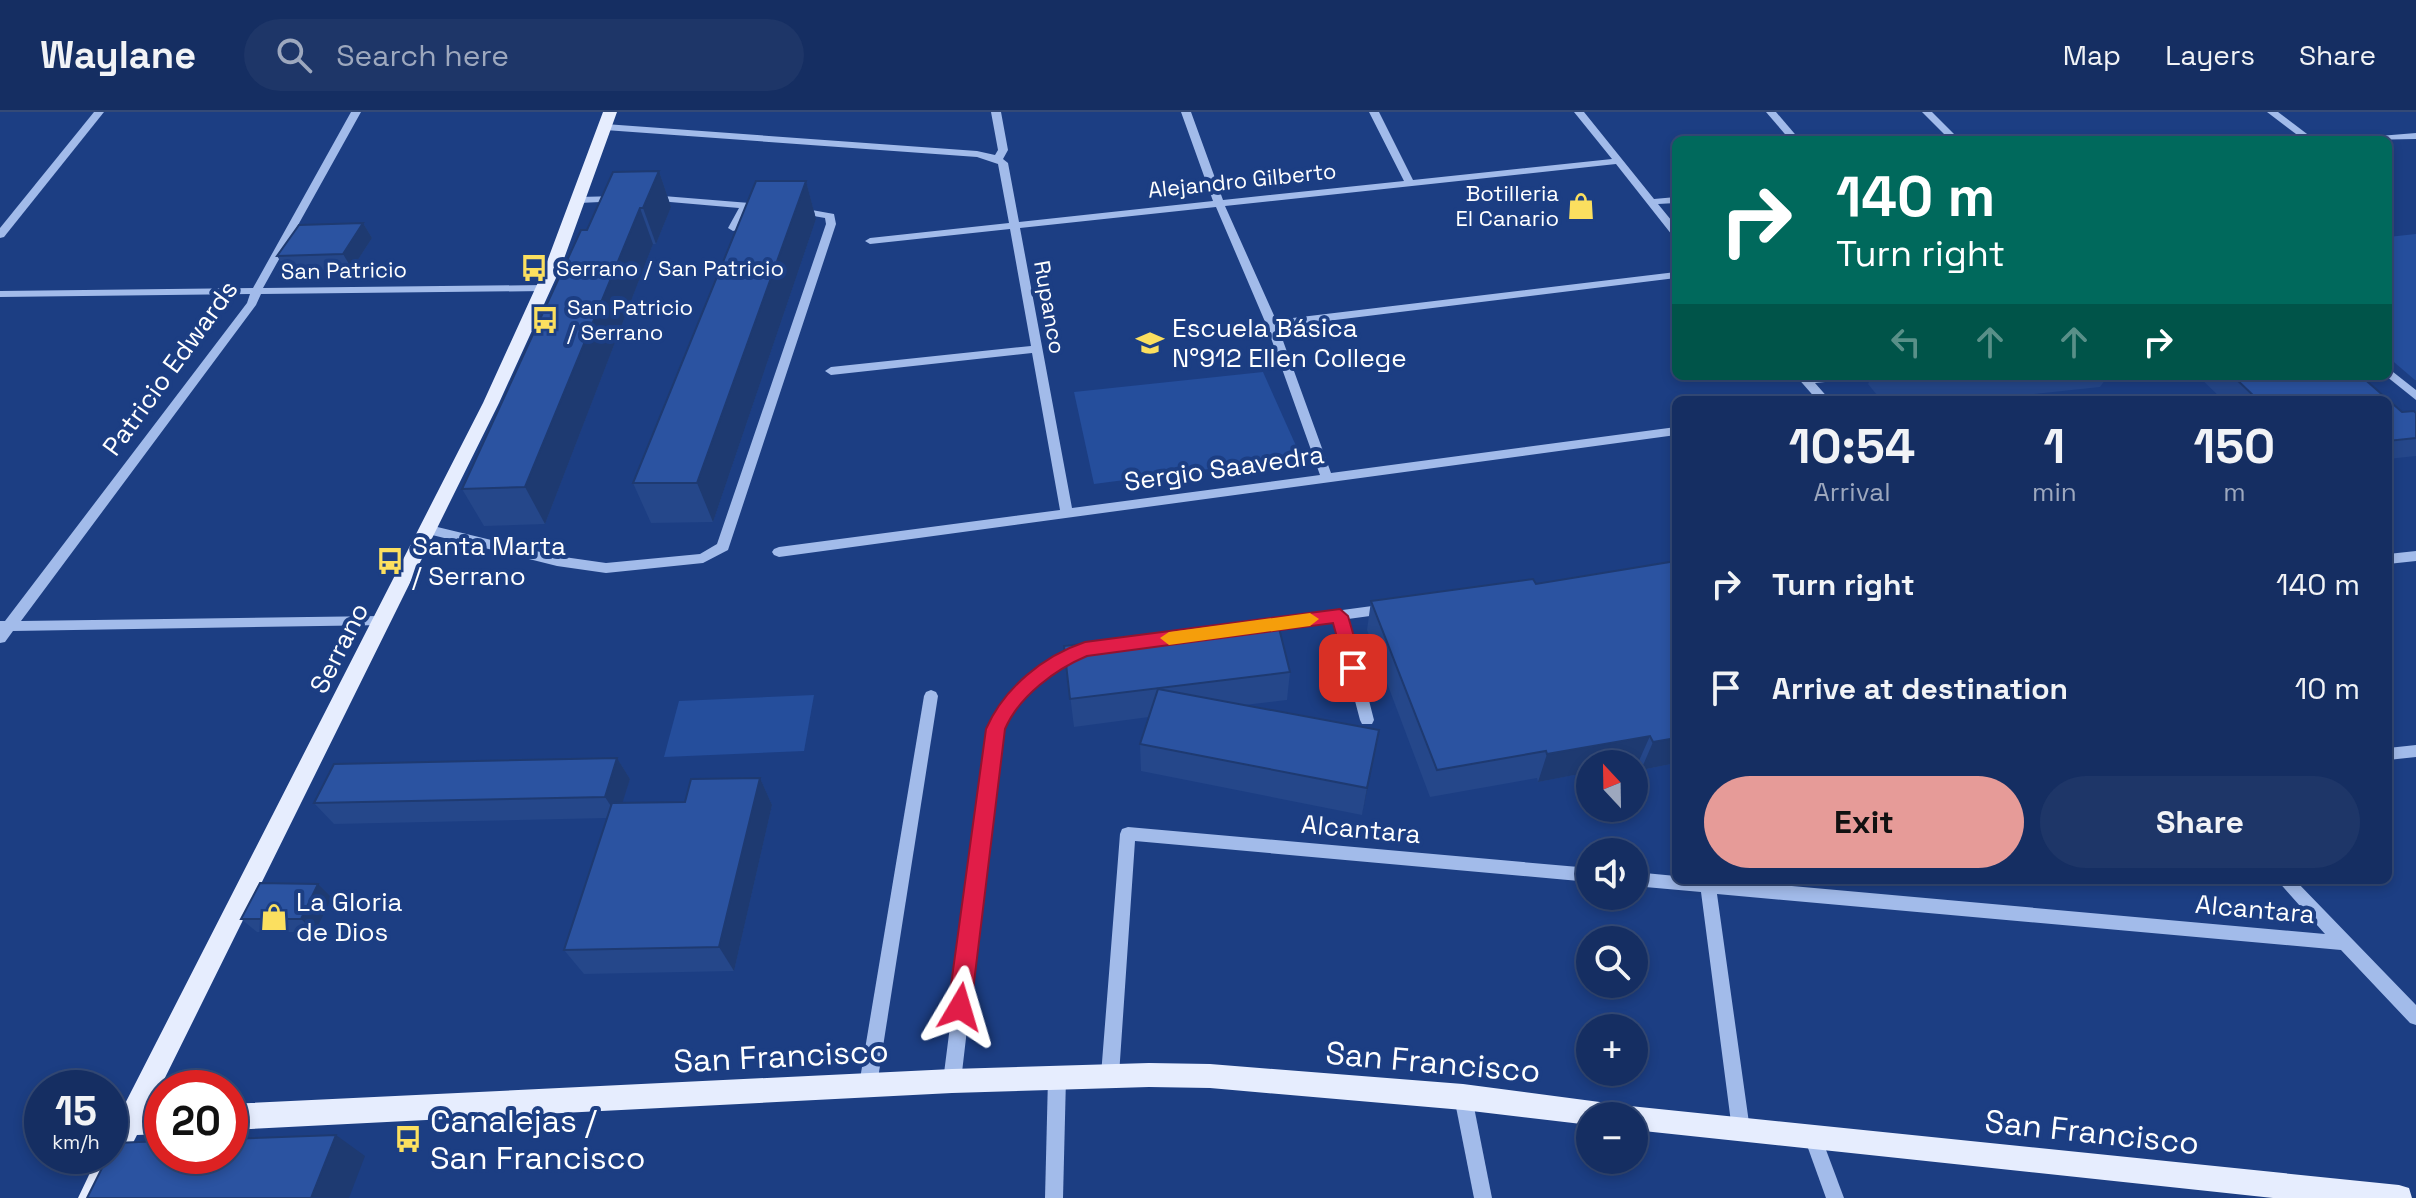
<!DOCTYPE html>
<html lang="en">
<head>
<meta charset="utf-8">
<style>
  :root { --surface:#152e62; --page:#1e3668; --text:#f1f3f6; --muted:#9da8be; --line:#344a77; --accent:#e69b98 }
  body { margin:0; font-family:"Space Grotesk",sans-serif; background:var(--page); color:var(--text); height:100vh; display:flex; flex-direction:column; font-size:30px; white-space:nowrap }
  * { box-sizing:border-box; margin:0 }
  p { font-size:26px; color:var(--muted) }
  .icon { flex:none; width:44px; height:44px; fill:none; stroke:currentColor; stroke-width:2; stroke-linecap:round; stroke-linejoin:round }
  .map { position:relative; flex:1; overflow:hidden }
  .panel { position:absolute; left:1672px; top:284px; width:720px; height:488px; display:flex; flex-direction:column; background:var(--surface); border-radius:12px; box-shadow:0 4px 12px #0003,0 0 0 2px var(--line) }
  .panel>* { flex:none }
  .banner { position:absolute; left:1672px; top:24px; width:720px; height:244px; border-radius:12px; box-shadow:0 4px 12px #0003,0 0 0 2px var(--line); background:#00695c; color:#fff; overflow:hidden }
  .needle { width:52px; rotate:338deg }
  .tools { position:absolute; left:1576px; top:638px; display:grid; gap:16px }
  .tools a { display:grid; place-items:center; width:72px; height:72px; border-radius:50%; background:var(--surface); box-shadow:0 4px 12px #0003,0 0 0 2px var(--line); font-size:40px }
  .speed { position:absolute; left:24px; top:958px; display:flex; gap:16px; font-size:40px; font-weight:700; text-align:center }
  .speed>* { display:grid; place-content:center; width:104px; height:104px; border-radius:50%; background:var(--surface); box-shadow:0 4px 12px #0003,0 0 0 2px var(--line); line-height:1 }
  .speed small { font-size:20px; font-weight:400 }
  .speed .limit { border:12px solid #d22; background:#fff; color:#111 }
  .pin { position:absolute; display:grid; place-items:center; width:68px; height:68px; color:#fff; margin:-34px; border-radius:16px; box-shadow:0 4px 12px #0006 }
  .me { position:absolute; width:88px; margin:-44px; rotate:7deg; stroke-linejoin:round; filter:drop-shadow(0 0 6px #0008) }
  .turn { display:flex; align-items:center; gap:28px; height:168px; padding:0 32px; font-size:36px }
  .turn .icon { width:104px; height:104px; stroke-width:2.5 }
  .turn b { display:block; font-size:56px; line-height:68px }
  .lanes { display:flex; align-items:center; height:76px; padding:0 32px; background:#0003; justify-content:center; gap:40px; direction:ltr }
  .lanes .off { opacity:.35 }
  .eta { display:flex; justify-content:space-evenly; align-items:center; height:136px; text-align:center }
  .eta b { font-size:48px; font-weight:700; line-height:56px }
  .primary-button { display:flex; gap:16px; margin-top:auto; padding:16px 32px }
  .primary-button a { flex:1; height:92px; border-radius:48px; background:var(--accent); color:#111; font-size:32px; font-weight:700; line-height:92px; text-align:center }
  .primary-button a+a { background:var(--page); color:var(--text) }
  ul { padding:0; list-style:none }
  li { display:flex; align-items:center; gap:24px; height:104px; padding:0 32px }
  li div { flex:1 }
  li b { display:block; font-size:30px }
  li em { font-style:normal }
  header { display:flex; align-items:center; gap:48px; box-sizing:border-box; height:112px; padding:0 40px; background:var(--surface); border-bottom:2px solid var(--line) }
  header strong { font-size:38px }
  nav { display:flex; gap:44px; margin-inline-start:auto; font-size:28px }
  .search { width:560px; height:72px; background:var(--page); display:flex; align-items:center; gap:20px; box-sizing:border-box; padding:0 28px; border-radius:44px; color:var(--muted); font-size:30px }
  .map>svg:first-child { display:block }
</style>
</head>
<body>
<header>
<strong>Waylane</strong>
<div class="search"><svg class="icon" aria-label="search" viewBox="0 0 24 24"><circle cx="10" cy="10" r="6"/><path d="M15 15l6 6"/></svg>Search here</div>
<nav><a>Map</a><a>Layers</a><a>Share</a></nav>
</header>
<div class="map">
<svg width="2416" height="1086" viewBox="0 0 2416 1086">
  <rect width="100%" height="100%" fill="#1c3e83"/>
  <g fill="#254e9c">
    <polygon points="2416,122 2416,268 2415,268 2388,245 2388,125"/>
    <polygon points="1263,260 1301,345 1094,372 1074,280"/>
    <polygon points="814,583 804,639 664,645 679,589"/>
  </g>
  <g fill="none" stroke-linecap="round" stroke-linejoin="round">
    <g fill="#a2bbea" fill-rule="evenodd">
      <polygon points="94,0 104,0 4,125 0,126 0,116"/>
      <polygon points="351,0 361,0 263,176 544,173 549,176 544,179 261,182 256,193 21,509 381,504 386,505 388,509 386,513 13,519 5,530 0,531 0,509 5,509 247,191 250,182 0,185 0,179 253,176"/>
      <path d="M991,0H1001L1008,38L1003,47L1008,51L1019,110L1213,89L1181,0H1191L1223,88L1404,69L1369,0H1379L1413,68L1612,47L1574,0H1584L1654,87L1676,85V91L1658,92L1676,114V124L1672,123L1616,52L1225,94L1276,208L1676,160V166L1278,215L1331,361L1676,315V323L779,445L774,443L772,440L774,437L779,435L1060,398L1032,241L831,263L825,259L831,255L1031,234L1010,117L870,132L865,129L870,126L1009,111L998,52L977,45L605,18L600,15L605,12L977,39L995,43L998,38ZM1216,95L1266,212L1320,363L1072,396L1020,116Z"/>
      <polygon points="1766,0 1776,0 1800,28 1790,28"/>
      <polygon points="1922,0 1932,0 1960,28 1950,28"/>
      <polygon points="2267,0 2278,0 2315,28 2304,28"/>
      <polygon points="2416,21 2416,27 2362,28 2367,25"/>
      <polygon points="651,83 762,92 767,95 762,98 748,97 737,118 733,119 728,116 739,96 647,88 646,86"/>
      <polygon points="618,84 622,85 622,89 579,91 574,88 579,85"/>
      <polygon points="795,95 834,102 836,112 728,438 703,451 606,461 557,454 424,421 423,418 424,415 429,413 557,444 606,451 700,442 717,432 826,112 825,106 791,100 791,96"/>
      <polygon points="2388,256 2416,278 2416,288 2386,264 2388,264"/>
      <polygon points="1796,264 1851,264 1845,268 1815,271 1830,288 1817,288"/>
      <polygon points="2416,439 2416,449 2388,452 2388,442"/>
      <polygon points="1387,492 1394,497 1392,501 1348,507 1374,608 1372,612 1362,612 1360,608 1334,509 1261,519 1254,514 1261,509"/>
      <path d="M1082,533L1087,534L1089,538L1087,542C1050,556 1021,582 1002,617L961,969L958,975L952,978L946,975L943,969L988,617C1008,577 1039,547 1082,533Z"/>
      <polygon points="931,578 936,580 938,584 877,973 874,979 868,982 862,979 859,973 924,584 926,580"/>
      <polygon points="2416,633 2416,645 2388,648 2388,636"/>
      <polygon points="1128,715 1590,756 1590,770 1135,729 1119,963 1116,969 1110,972 1104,969 1101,963 1120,722 1122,717"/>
      <polygon points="1634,760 1676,764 1676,768 1724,768 2325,822 2277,768 2295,768 2416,893 2416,913 2410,911 2341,838 1717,782 1750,1018 1747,1024 1741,1027 1735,1024 1732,1018 1701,780 1634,774"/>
      <polygon points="1057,957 1063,960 1066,966 1063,1086 1045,1086 1048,966 1051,960"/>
      <polygon points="1463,976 1469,979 1472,985 1492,1086 1474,1086 1454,985 1457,979"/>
      <polygon points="1813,1016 1819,1019 1844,1086 1826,1086 1804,1025 1807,1019"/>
    </g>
    <g fill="#e6edfe" fill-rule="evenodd">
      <polygon points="603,0 617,0 561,155 499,291 150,996 162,996 162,1022 137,1023 105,1086 78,1086 98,1044 110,1044 110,1021 483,291 545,155"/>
      <polygon points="1149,951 1210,952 1463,972 1630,994 2399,1073 2409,1076 2412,1086 2273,1086 1634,1018 1634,1004 1590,1004 1590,1013 1463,998 1210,976 1149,975 952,981 230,1018 230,992 952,957"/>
    </g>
  </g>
  <g fill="#25478a">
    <polygon points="659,59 671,95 656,132 653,132 545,412 484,414 462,377 587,118"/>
    <polygon points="806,69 816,107 713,410 651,411 633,371"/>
    <polygon points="363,111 372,126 352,157 287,159 277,144"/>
    <polygon points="1872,264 2108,264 2100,275 1978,288 1881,288 1868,272"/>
    <polygon points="2198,264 2361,264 2402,300 2416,301 2416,344 2388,347 2388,288 2223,288"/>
    <polygon points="1676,449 1676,651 1641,658 1638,651 1590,652 1590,660 1538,670 1537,666 1430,685 1367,518 1371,489 1536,472"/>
    <polygon points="1064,534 1290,560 1287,588 1245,593 1374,645 1362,703 1141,659 1140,632 1149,605 1074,615"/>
    <polygon points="617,646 630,667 622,691 685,690 760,666 772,693 734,859 584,862 564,838 607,706 334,712 314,691"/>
    <polygon points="332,786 315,820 257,820 241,807"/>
  </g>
  <g fill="#1e3a71">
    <polygon points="659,59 671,95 656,132 643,96"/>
    <polygon points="806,69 816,107 713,410 697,371"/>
    <polygon points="640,96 653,132 545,412 525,375"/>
    <polygon points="363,111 372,126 352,157 343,142"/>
    <polygon points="1379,618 1374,645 1362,703 1367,676"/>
    <polygon points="1650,624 1638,651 1590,652 1590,660 1538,670 1547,642"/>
    <polygon points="1676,626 1676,651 1641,658 1653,630"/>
    <polygon points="617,646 630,667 618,705 605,685"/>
    <polygon points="760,666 772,693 734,859 719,835"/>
    <polygon points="318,772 332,786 315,820 301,807"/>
    <polygon points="336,1023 365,1044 349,1086 311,1086"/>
  </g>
  <g fill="#2b53a1" stroke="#1e3a71" stroke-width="2">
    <polygon points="659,59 643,96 640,96 525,375 462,377 581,118 587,118 613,60"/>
    <polygon points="756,69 806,69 697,371 633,371"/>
    <polygon points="363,111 343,142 277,144 299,113"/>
    <polygon points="2233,264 2361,264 2402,300 2414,299 2416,301 2416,326 2388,329 2388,288 2258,288"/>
    <polygon points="1676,449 1676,626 1653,630 1650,624 1547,642 1546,639 1437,658 1371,489 1533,467 1536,472"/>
    <polygon points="1277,508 1290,560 1070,587 1064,534"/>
    <polygon points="1158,577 1379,618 1367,676 1140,632"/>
    <polygon points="617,646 605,685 314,691 334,652"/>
    <polygon points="760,666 719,835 564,838 612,691 685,690 691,667"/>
    <polygon points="260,771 318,772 301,807 241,807"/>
    <polygon points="336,1023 311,1086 87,1086 108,1044 110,1044 110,1040 115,1031 162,1029 162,1044 230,1044 230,1027"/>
  </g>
  <path fill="#e11d48" stroke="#92132f" stroke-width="2" d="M1340,497L1348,504L1363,556L1360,561H1347L1333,511L1087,544C1056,557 1019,584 1005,617L971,895L967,902L960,905L952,902L948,895L986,617C1004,576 1043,544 1085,530Z"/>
  <polygon fill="#f59e0b" points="1310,501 1319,507 1310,514 1169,533 1160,526 1169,520"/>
  <defs>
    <g id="shop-bare" transform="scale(2.16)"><path d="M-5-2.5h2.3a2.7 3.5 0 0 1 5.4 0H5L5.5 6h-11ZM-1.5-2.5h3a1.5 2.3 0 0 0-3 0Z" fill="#fbdf5f" stroke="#1c3e83" stroke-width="2.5" paint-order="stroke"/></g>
    <g id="bus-bare" transform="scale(2.16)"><path d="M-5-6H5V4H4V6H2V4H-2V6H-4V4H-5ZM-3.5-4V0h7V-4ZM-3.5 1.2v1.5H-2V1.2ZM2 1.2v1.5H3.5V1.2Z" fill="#fbdf5f" stroke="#1c3e83" stroke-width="2.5" paint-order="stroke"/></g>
    <g id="school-bare" transform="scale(2.16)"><path d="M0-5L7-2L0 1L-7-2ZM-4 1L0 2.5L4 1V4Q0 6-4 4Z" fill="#fbdf5f" stroke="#1c3e83" stroke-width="2.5" paint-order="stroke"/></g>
  </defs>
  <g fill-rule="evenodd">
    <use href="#shop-bare" x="1581" y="94"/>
    <use href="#bus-bare" x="534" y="156"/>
    <use href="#bus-bare" x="545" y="208"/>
    <use href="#school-bare" x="1150" y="231"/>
    <use href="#bus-bare" x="390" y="449"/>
    <use href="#shop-bare" x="274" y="805"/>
    <use href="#bus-bare" x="408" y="1027"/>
  </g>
  <g text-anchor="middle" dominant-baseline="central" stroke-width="8" stroke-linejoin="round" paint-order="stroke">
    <g font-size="22" fill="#fff" stroke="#1c3e83">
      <text transform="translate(1242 68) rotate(-6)">Alejandro Gilberto</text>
      <text transform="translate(344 158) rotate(-1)">San Patricio</text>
      <text transform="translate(1050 195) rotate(80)">Rupanco</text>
    </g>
    <g font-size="22" fill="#fff" stroke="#1c3e83" text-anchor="start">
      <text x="1559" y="81" text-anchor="end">Botilleria<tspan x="1559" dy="25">El Canario</tspan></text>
      <text x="556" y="156">Serrano / San Patricio</text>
      <text x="567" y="195">San Patricio<tspan x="567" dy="25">/ Serrano</tspan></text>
    </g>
    <g font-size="26" fill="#fff" stroke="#1c3e83" text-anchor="start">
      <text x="1172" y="216">Escuela Básica<tspan x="1172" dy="30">N°912 Ellen College</tspan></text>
      <text x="412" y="434">Santa Marta<tspan x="412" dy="30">/ Serrano</tspan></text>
      <text x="296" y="790">La Gloria<tspan x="296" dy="30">de Dios</tspan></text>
    </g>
    <g font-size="26" fill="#fff" stroke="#1c3e83">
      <text transform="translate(170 256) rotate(-54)">Patricio Edwards</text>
      <text transform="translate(1224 356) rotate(-8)">Sergio Saavedra</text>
      <text transform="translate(339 536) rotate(-63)">Serrano</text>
      <text transform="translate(1361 717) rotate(5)">Alcantara</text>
      <text transform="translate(2255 797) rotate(5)">Alcantara</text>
    </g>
    <g font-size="32" fill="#fff" stroke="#1c3e83">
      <text transform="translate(781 944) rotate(-3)">San Francisco</text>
      <text transform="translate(1433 950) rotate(5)">San Francisco</text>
      <text transform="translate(2092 1020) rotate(6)">San Francisco</text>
    </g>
    <g font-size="32" fill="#fff" stroke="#1c3e83" text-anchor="start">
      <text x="430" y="1009">Canalejas /<tspan x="430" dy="37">San Francisco</tspan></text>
    </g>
  </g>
</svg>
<div class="tools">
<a><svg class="needle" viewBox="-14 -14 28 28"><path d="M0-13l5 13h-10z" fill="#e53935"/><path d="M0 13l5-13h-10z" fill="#9da8be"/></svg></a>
<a><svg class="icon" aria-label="sound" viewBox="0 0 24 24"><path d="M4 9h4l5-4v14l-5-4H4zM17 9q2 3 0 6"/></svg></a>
<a><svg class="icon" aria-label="search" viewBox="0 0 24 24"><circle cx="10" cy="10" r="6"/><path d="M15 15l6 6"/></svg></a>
<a>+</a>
<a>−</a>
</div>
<div class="speed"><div>15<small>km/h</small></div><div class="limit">20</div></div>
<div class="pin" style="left:1353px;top:556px;background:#d93025"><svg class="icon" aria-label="arrive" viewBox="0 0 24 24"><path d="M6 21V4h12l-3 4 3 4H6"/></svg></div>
<svg class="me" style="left:960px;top:895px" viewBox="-20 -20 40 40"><path d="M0-17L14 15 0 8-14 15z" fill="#e11d48" stroke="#fff" stroke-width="4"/></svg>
<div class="banner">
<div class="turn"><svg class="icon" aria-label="right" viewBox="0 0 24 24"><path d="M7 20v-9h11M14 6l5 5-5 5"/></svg><div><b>140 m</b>Turn right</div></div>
<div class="lanes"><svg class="icon off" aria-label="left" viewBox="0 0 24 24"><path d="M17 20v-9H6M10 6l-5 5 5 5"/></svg><svg class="icon off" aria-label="ahead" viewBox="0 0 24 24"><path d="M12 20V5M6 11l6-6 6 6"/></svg><svg class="icon off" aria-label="ahead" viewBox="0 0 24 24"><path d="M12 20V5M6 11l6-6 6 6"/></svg><svg class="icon" aria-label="right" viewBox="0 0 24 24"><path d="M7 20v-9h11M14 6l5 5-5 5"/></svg></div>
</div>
<section class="panel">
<div class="eta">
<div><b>10:54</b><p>Arrival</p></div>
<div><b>1</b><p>min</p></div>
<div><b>150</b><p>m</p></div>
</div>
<ul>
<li><svg class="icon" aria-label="right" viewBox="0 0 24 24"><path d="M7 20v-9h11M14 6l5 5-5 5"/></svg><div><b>Turn right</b></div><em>140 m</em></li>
<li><svg class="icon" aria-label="arrive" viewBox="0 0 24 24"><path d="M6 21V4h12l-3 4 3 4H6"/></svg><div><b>Arrive at destination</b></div><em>10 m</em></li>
</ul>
<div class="primary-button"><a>Exit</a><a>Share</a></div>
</section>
</div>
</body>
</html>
